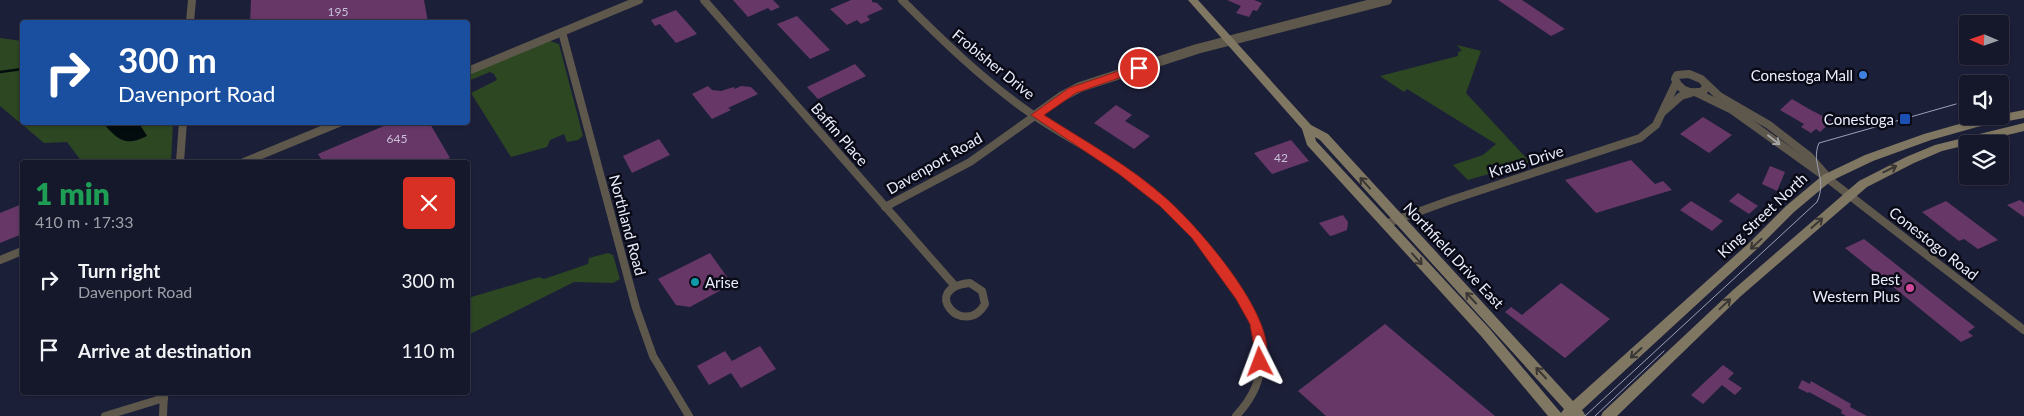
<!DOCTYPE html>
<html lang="en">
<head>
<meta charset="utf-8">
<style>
  :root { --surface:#15172a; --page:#222436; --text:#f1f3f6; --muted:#9d9fa8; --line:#343647 }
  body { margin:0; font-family:Lato,sans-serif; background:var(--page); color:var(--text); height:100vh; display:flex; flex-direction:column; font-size:19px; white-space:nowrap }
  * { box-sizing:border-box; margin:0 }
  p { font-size:16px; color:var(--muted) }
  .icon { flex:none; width:28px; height:28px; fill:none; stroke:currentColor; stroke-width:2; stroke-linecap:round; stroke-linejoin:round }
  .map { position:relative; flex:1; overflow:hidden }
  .drawer { position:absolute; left:20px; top:160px; width:450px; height:235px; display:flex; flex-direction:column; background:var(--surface); border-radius:5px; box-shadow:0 1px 4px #0004,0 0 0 1px var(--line) }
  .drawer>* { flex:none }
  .top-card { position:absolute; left:20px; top:20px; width:450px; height:105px; border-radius:5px; box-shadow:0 1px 4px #0004,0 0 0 1px var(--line); background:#1a4fa0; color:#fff; overflow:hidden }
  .needle { width:32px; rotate:272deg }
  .controls { position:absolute; left:1959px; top:15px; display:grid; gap:10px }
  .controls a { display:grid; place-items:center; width:50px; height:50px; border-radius:5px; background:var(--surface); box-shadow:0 1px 4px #0004,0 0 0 1px var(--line); font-size:25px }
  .pin { position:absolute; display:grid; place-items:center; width:42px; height:42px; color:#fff; margin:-21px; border:2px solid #fff; border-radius:50%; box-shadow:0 1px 5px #0007 }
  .me { position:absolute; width:55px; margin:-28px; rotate:357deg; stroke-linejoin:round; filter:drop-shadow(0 0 4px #0008) }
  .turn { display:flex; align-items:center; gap:18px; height:105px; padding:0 15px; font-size:22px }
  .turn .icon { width:65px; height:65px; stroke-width:2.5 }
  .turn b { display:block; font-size:35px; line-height:42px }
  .round { display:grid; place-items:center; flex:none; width:52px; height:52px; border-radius:5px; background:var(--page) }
  .head { display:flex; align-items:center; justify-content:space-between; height:85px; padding:0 15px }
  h1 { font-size:30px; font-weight:800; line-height:38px; color:#1e9e55 }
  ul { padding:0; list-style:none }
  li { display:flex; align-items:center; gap:15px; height:70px; padding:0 15px }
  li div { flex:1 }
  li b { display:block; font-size:19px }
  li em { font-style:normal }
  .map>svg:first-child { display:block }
</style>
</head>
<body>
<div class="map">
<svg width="2024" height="416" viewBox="0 0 2024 416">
  <rect width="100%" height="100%" fill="#1c1f38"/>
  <g fill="#2c4722">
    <polygon points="0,38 22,41 22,122 173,123 171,162 82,162 67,142 44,143 0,106"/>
    <polygon points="550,41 559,44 583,136 578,140 567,142 564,134 550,140 547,147 511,157 471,93 497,80 494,74 490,72 468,81 468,74"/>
    <polygon points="1457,45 1481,51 1466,93 1530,162 1468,180 1453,165 1483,155 1496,144 1407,89 1404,92 1380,76 1458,56 1458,52 1462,51"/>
    <polygon points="608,253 613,255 620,279 613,283 574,282 468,335 468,298 539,277 544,279 588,264 589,258"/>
  </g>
  <path fill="#020c0e" d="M103,123H139L147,136C125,147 118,140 103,123Z"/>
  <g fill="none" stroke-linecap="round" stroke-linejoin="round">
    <polyline stroke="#020c0e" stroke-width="2.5" points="0,72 22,69"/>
  </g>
  <g fill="#673767">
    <polygon points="251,0 424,0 428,22 250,22"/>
    <polygon points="733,0 773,0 780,7 771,11 768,8 748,17"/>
    <polygon points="851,0 872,0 872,2 877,3 883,9 867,16 870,20 861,24 857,20 847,25 830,9"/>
    <polygon points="1227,0 1254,0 1262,3 1257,11 1253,10 1249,17 1236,13 1241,6"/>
    <polygon points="1498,0 1522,0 1565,29 1551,36"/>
    <polygon points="676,10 697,34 676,43 660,24 655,26 651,20"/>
    <polygon points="797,16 830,50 810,59 777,24"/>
    <polygon points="855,64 866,76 818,99 807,87"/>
    <polygon points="708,86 712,90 721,91 734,87 735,89 741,86 751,87 758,94 728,108 731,110 712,119 692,94"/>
    <polygon points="1792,99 1809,109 1832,121 1820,132 1816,129 1811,133 1801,127 1804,124 1780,110"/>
    <polygon points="1116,105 1132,115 1125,121 1150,136 1134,149 1094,123"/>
    <polygon points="1703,117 1732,135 1709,153 1680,134"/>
    <polygon points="393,122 429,122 450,158 440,162 323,162 318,154"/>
    <polygon points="659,139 670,155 632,173 623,156"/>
    <polygon points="1291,140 1309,161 1272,174 1254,153"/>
    <polygon points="1631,160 1655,184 1663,181 1672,190 1596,213 1565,180"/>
    <polygon points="1770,166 1785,172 1777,191 1762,184"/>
    <polygon points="1738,193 1758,206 1749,214 1729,201"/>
    <polygon points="2020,200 2024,203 2024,217 2007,205"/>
    <polygon points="1691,201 1723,221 1712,231 1680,210"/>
    <polygon points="1946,201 1998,240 1978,249 1964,239 1959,241 1922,212"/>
    <polygon points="22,204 22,234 0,243 0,213"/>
    <polygon points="1343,215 1348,222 1347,230 1334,235 1330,236 1319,223"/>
    <polygon points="1864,239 1975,327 1968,332 1973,336 1961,342 1845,248"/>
    <polygon points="710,253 732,284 690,307 676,305 658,279"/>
    <polygon points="1561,283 1610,319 1565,358 1505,312 1511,307 1522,315"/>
    <polygon points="1385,324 1495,416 1326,416 1298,391"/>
    <polygon points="760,346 776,369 741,388 731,373 709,385 697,366 725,351 732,361"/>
    <polygon points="1723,365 1734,373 1728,379 1742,388 1735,395 1722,385 1703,404 1691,395"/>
    <polygon points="1802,380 1810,384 1811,381 1851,404 1850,407 1867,416 1846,416 1841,413 1842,410 1809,392 1808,393 1798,388"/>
  </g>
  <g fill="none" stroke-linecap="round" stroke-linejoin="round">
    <g stroke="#5e584c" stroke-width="8">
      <polyline points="704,0 955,286"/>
      <path d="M902,0C942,40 980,77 1026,110C1057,132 1091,149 1122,170C1160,196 1191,228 1219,265C1254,313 1285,364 1236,416"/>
      <polyline points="190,22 192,0"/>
      <polyline points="562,32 636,308 653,356 689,416"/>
      <polyline points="468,71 639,0"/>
      <path d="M1706,84L1704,91C1692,94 1680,92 1675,79L1677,75L1689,74L1701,79L1719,96L1769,125L1809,156L1825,174"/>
      <polyline points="1697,93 1732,110 1827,178 2024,330"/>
      <polyline points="1664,111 1681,96 1691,93"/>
      <polyline points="180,162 183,122"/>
      <polyline points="244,162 341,122"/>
      <polyline points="885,207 970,162 1036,115"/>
      <polyline points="1385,224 1448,201 1640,138 1656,125 1676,83"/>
      <polyline points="0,260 22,251"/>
      <path d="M970,283L982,291L985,304C964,340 918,288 970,283Z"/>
      <polyline points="105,416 164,398"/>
      <polyline points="163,416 164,392"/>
    </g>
    <polyline stroke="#5e584c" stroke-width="10" points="1036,115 1061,97 1080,87 1197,49 1387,0"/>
    <g fill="#807763" fill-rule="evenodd">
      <path d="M1188,0H1198L1311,125L1328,134L1573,401L1749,243L1786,206L1823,175L1865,155L1924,134L1977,119L2024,110V118L1977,127L1931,140L1873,161L1831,181L1794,212L1757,249L1582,410L1586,416H1548L1481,336L1307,145L1302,129ZM1315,137L1320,140L1564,409L1561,413L1489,328L1316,141Z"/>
      <polygon points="2024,123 2024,131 1942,151 1914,163 1867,187 1741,296 1617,416 1601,416 1603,412 1733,290 1859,181 1906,157 1935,145"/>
    </g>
    <g stroke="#9da1b5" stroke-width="1">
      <path d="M1585,416L1817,202C1828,178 1810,164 1819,143L1956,104"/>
      <polyline points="1595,416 1664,351"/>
    </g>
  </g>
  <defs><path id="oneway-shaft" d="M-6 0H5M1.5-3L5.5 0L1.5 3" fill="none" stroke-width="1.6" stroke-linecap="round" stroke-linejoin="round" transform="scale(1.25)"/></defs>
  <use stroke="#a4a2a5" href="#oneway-shaft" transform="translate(1774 140) rotate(38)"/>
  <g stroke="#393634">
    <use href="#oneway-shaft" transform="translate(1890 169) rotate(-26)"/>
    <use href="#oneway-shaft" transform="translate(1365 183) rotate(-132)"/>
    <use href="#oneway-shaft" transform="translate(1817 223) rotate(-41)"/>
    <use href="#oneway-shaft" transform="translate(1756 244) rotate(137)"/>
    <use href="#oneway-shaft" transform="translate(1417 259) rotate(48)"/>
    <use href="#oneway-shaft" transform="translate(1471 298) rotate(-133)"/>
    <use href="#oneway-shaft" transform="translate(1725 304) rotate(-43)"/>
    <use href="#oneway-shaft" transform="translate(1636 353) rotate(138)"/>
    <use href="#oneway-shaft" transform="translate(1541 373) rotate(-133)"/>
  </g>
  <path fill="#d93025" stroke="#8d1f18" d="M1139,64L1142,65V70L1076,93L1044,115C1086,142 1132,167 1169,201C1198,227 1284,324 1264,365L1260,367L1255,365L1253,362L1254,347L1250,324L1236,299L1192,238L1160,206L1119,174L1031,115L1069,88Z"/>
  <circle fill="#3f7fe0" stroke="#090a15" stroke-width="2" cx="1863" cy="75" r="5"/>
  <rect fill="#1a4fb4" stroke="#090a15" stroke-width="2" x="1899" y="113" width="12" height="12" rx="2.5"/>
  <circle fill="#0f9aa8" stroke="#090a15" stroke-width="2" cx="695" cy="282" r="5"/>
  <circle fill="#d1479c" stroke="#090a15" stroke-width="2" cx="1910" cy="288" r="5"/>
  <g text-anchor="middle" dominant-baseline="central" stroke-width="5" stroke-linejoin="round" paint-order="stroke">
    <g font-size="12" fill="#c8c0d8">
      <text x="338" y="11">195</text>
      <text x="397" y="138">645</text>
      <text x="1281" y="157">42</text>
    </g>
    <g font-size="15" fill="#e9edfe" stroke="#090a15">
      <text transform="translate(994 64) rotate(39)">Frobisher Drive</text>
      <text transform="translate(840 134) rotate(49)">Baffin Place</text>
      <text transform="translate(1526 161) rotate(-17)">Kraus Drive</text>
      <text transform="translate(934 163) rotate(-30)">Davenport Road</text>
      <text transform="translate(1762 215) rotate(-43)">King Street North</text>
      <text transform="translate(628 225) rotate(75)">Northland Road</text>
      <text transform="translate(1934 243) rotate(38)">Conestogo Road</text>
      <text transform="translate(1454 255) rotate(47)">Northfield Drive East</text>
    </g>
    <g font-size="15" fill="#e9edfe" stroke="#090a15" text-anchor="end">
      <text x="1853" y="75">Conestoga Mall</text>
      <text x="1894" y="119">Conestoga</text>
      <text x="1900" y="279">Best<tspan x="1900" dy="17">Western Plus</tspan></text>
      <text x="705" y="282" text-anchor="start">Arise</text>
    </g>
  </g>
</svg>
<div class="controls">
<a><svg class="needle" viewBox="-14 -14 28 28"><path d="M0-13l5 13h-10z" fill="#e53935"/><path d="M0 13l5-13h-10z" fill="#9d9fa8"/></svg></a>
<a><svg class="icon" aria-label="sound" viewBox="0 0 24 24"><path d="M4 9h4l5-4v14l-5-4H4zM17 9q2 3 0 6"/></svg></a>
<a><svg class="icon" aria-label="layers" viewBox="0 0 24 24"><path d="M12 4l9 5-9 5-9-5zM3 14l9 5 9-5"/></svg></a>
</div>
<div class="pin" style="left:1139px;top:68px;background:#d93025"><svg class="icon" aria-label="arrive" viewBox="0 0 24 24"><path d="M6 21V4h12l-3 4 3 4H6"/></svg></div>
<svg class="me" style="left:1260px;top:362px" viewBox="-20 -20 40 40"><path d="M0-17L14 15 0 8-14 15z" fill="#d93025" stroke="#fff" stroke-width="4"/></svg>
<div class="top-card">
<div class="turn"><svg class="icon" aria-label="right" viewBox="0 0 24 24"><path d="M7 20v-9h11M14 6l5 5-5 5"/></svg><div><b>300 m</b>Davenport Road</div></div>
</div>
<section class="drawer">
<div class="head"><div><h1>1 min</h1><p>410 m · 17:33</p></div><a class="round" style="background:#d93025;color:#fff"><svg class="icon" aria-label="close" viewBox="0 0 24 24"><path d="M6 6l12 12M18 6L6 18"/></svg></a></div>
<ul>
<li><svg class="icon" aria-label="right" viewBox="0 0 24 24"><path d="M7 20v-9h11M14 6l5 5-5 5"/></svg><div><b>Turn right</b><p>Davenport Road</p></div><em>300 m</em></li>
<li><svg class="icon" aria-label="arrive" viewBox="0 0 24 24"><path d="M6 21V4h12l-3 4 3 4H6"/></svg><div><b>Arrive at destination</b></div><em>110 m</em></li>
</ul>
</section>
</div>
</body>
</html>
